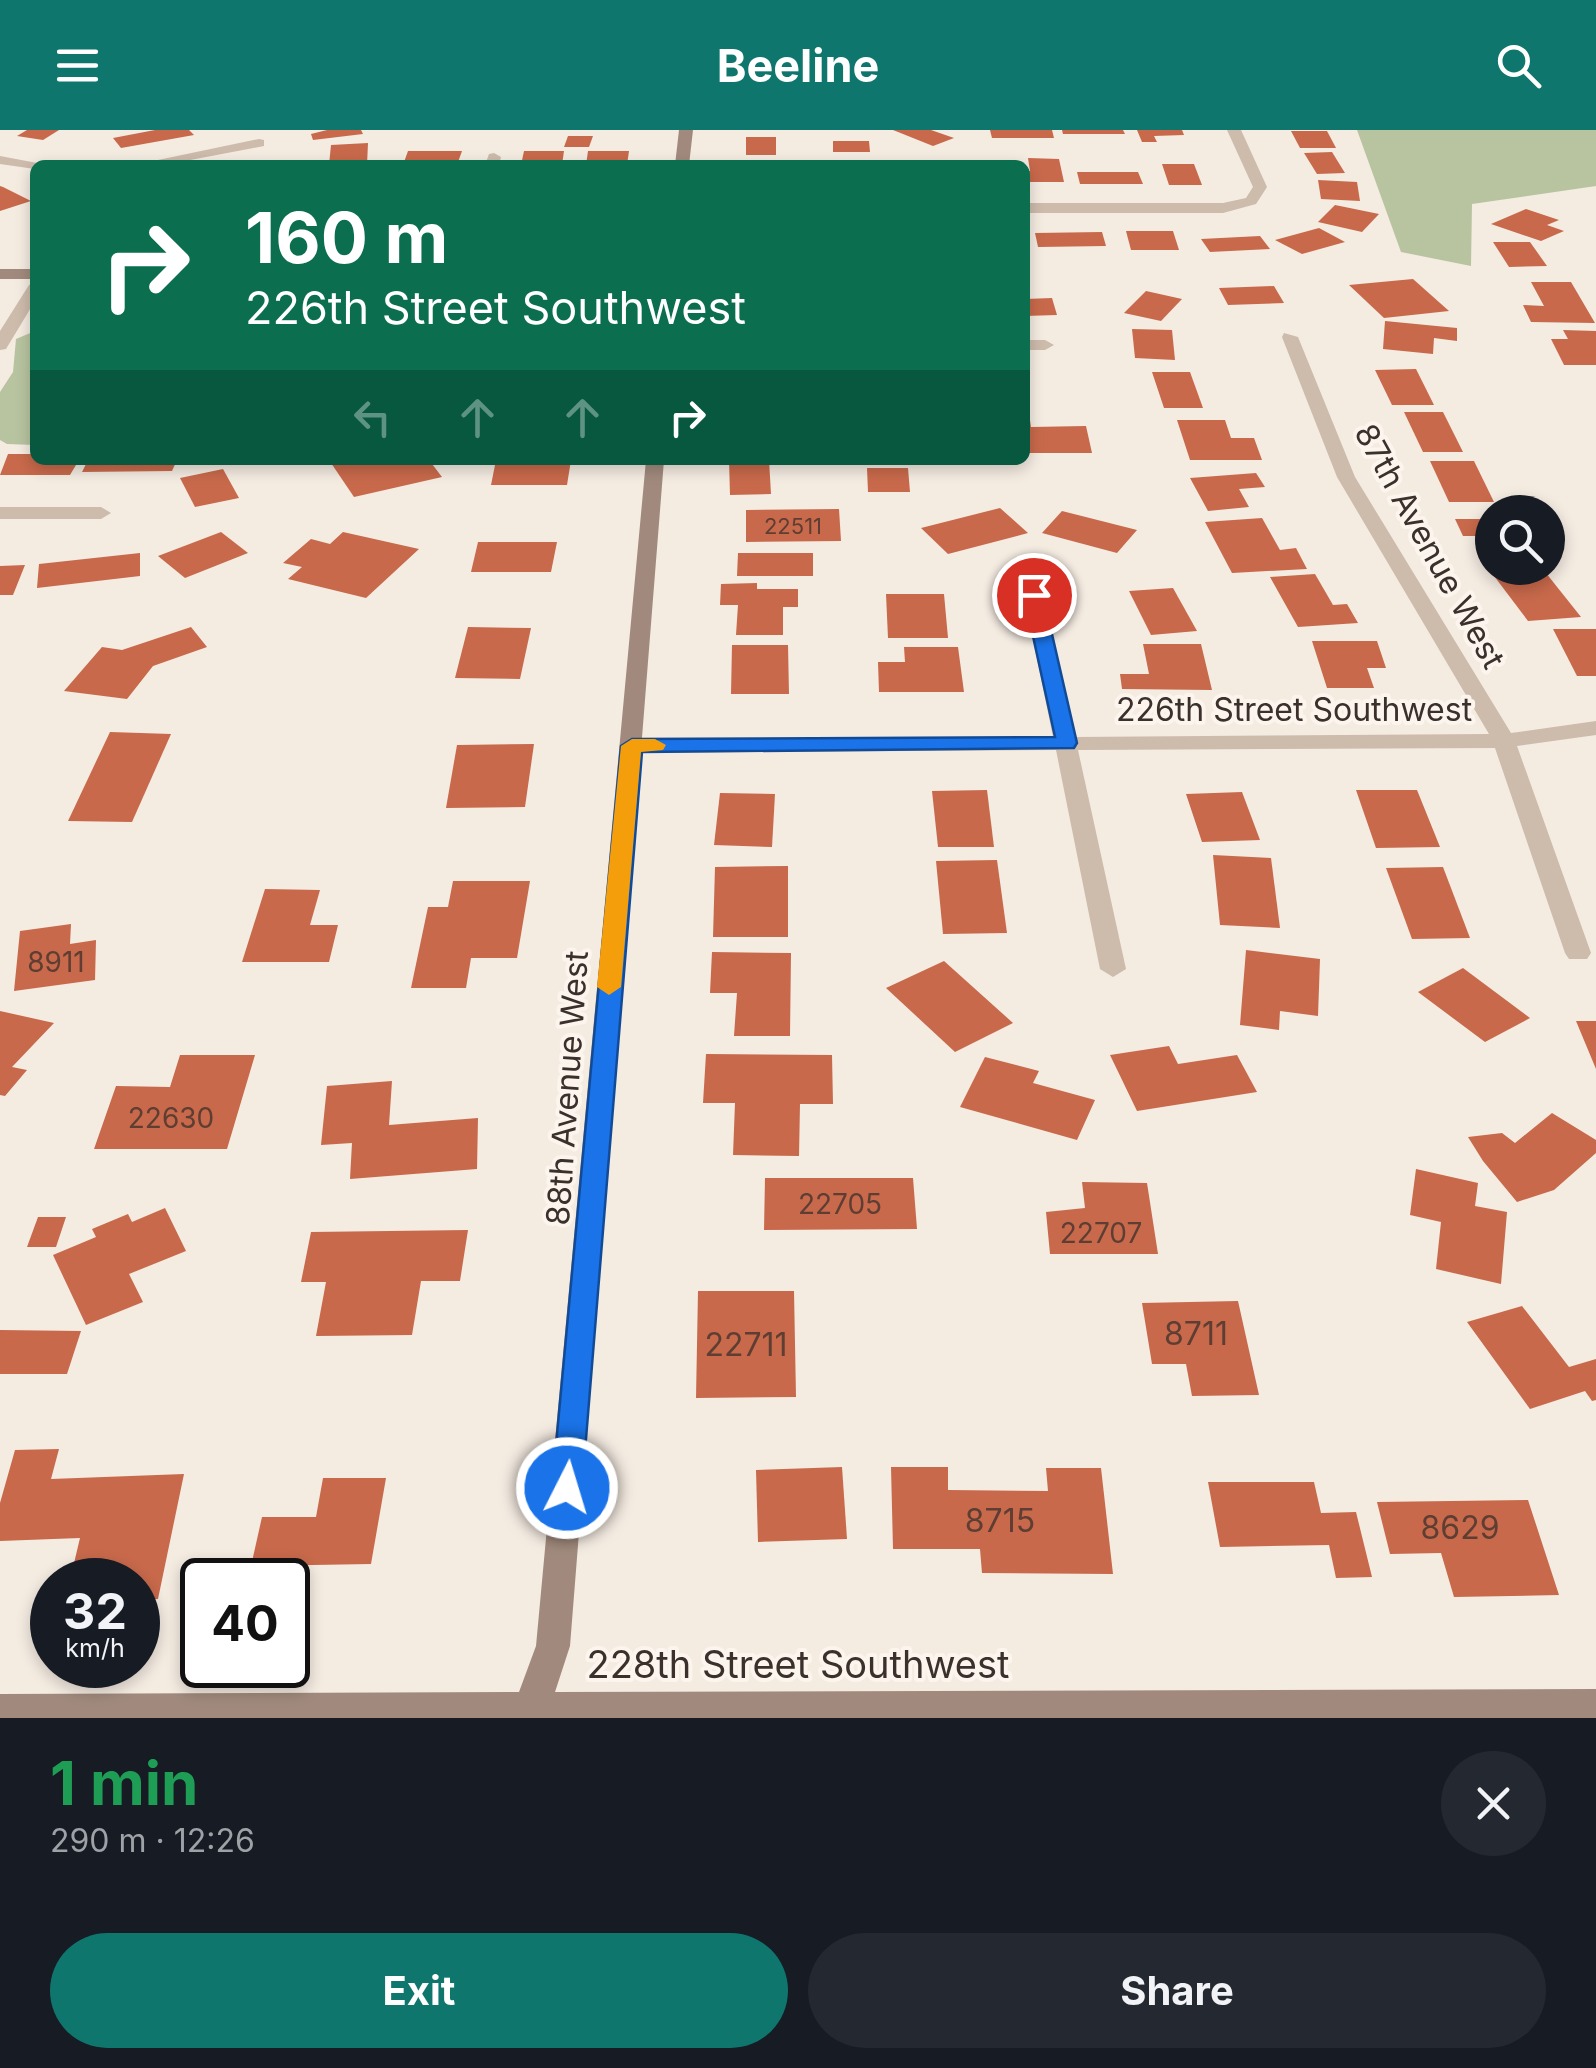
<!DOCTYPE html>
<html lang="en">
<head>
<meta charset="utf-8">
<style>
  :root { --surface:#171b24; --page:#242831; --text:#f1f3f6; --muted:#9ea1a6; --accent:#0f766e }
  body { margin:0; font-family:Inter,sans-serif; background:var(--page); color:var(--text); height:100vh; display:flex; flex-direction:column; font-size:38px; white-space:nowrap }
  * { box-sizing:border-box; margin:0 }
  p { font-size:32px; color:var(--muted) }
  .icon { flex:none; width:55px; height:55px; fill:none; stroke:currentColor; stroke-width:2; stroke-linecap:round; stroke-linejoin:round }
  .map { position:relative; height:1588px; overflow:hidden }
  .sheet { display:flex; flex-direction:column; background:var(--surface); flex:1 }
  .sheet>* { flex:none }
  .hud { position:absolute; left:30px; top:30px; width:1000px; height:305px; border-radius:15px; box-shadow:0 5px 15px #0003; background:#0b6e4f; color:#fff; overflow:hidden }
  .controls { position:absolute; left:1475px; top:365px; display:grid; gap:20px }
  .controls a { display:grid; place-items:center; width:90px; height:90px; border-radius:50%; background:var(--surface); box-shadow:0 5px 15px #0003; font-size:50px }
  .speed { position:absolute; left:30px; top:1428px; display:flex; gap:20px; font-size:50px; font-weight:700; text-align:center }
  .speed>* { display:grid; place-content:center; width:130px; height:130px; border-radius:50%; background:var(--surface); box-shadow:0 5px 15px #0003; line-height:1 }
  .speed small { font-size:25px; font-weight:400 }
  .speed .limit { border:5px solid #111; border-radius:15px; background:#fff; color:#111 }
  .pin { position:absolute; display:grid; place-items:center; width:85px; height:85px; color:#fff; margin:-42px; border:5px solid #fff; border-radius:50%; box-shadow:0 2px 10px #0007 }
  .me { position:absolute; width:110px; margin:-55px; rotate:5deg; stroke-linejoin:round; filter:drop-shadow(0 0 8px #0008) }
  .turn { display:flex; align-items:center; gap:35px; height:210px; padding:0 50px; font-size:45px }
  .turn .icon { width:130px; height:130px; stroke-width:2.5 }
  .turn b { display:block; font-size:70px; line-height:85px }
  .lanes { display:flex; align-items:center; height:95px; padding:0 50px; background:#0003; justify-content:center; gap:50px; direction:ltr }
  .lanes .off { opacity:.35 }
  .round { display:grid; place-items:center; flex:none; width:105px; height:105px; border-radius:52px; background:var(--page) }
  .headline { display:flex; align-items:center; justify-content:space-between; height:170px; padding:0 50px }
  h1 { font-size:60px; font-weight:700; line-height:75px; color:#1e9e55 }
  .cta { display:flex; gap:20px; margin-top:auto; padding:20px 50px }
  .cta a { flex:1; height:115px; border-radius:60px; background:var(--accent); color:#fff; font-size:40px; font-weight:700; line-height:115px; text-align:center }
  .cta a+a { background:var(--page); color:var(--text) }
  header { display:flex; justify-content:space-between; align-items:center; height:130px; padding:0 50px; background:var(--accent); color:#fff; font-size:45px; font-weight:700 }
  .map>svg:first-child { display:block }
</style>
</head>
<body>
<header><svg class="icon" aria-label="menu" viewBox="0 0 24 24"><path d="M4 6h16M4 12h16M4 18h16"/></svg>Beeline<svg class="icon" aria-label="search" viewBox="0 0 24 24"><circle cx="10" cy="10" r="6"/><path d="M15 15l6 6"/></svg></header>
<div class="map">
<svg width="1596" height="1588" viewBox="0 0 1596 1588">
  <rect width="100%" height="100%" fill="#f4ebe1"/>
  <g fill="#b8c4a0">
    <polygon points="1357,0 1596,0 1596,56 1472,74 1471,136 1401,122"/>
    <polygon points="35,201 35,315 7,314 0,310 0,262 13,242 16,209"/>
  </g>
  <g fill="#c8694b">
    <polygon points="27,0 59,0 43,10 17,6"/>
    <polygon points="155,0 189,0 194,5 121,18 113,8"/>
    <polygon points="327,0 361,0 363,4 313,10 311,4"/>
    <polygon points="893,0 931,0 954,8 933,16"/>
    <polygon points="990,0 1052,0 1054,8 992,8"/>
    <polygon points="1062,0 1123,0 1125,4 1063,4"/>
    <polygon points="1137,0 1182,0 1184,5 1154,6 1157,12 1142,12"/>
    <polygon points="1291,1 1327,1 1336,18 1300,18"/>
    <polygon points="568,6 593,6 589,17 564,17"/>
    <rect x="746" y="7" width="30" height="18"/>
    <polygon points="833,11 869,11 870,22 833,22"/>
    <polygon points="368,13 367,35 329,35 331,15"/>
    <polygon points="408,21 462,21 457,35 403,35"/>
    <polygon points="524,21 564,21 562,35 521,35"/>
    <polygon points="588,21 629,21 627,35 586,35"/>
    <polygon points="1332,22 1345,43 1317,44 1304,23"/>
    <polygon points="1028,28 1059,29 1064,52 1025,52 1025,41 1030,41"/>
    <polygon points="1162,34 1194,34 1202,55 1169,55"/>
    <polygon points="1077,42 1138,42 1143,54 1080,54"/>
    <polygon points="1318,50 1357,52 1360,71 1321,69"/>
    <polygon points="0,56 3,57 31,71 0,81"/>
    <polygon points="1335,75 1379,84 1362,102 1318,92"/>
    <polygon points="1526,79 1559,90 1547,95 1564,101 1541,111 1491,94"/>
    <polygon points="1319,98 1345,112 1302,124 1275,110"/>
    <polygon points="1126,101 1173,101 1179,120 1131,120"/>
    <polygon points="1102,102 1106,116 1038,117 1035,103"/>
    <polygon points="1260,106 1270,119 1210,122 1201,109"/>
    <polygon points="1493,112 1530,112 1547,136 1509,137"/>
    <polygon points="1413,149 1449,181 1384,188 1349,155"/>
    <polygon points="1531,152 1571,152 1595,193 1531,192 1523,175 1544,176"/>
    <polygon points="1274,156 1284,173 1228,175 1219,158"/>
    <polygon points="1146,161 1182,169 1161,191 1124,183"/>
    <polygon points="1052,168 1057,185 1025,186 1025,169"/>
    <polygon points="1385,191 1457,198 1457,211 1434,208 1433,224 1383,219"/>
    <polygon points="1132,199 1172,200 1175,230 1135,228"/>
    <polygon points="1563,200 1596,201 1596,235 1564,235 1551,209 1568,209"/>
    <polygon points="1416,239 1434,275 1392,275 1375,240"/>
    <polygon points="1152,242 1190,242 1203,278 1164,278"/>
    <polygon points="1404,282 1443,282 1463,322 1423,322"/>
    <polygon points="1025,283 1029,283 1031,297 1086,296 1092,323 1025,323"/>
    <polygon points="1177,290 1225,290 1231,308 1254,308 1262,330 1190,330"/>
    <polygon points="8,324 35,324 35,330 79,330 70,345 0,345"/>
    <polygon points="88,330 177,330 172,341 82,342"/>
    <polygon points="329,330 429,330 442,347 354,367"/>
    <polygon points="496,330 571,330 567,355 491,355"/>
    <polygon points="729,330 769,330 771,364 730,365"/>
    <polygon points="1430,331 1474,331 1494,372 1449,372"/>
    <polygon points="867,338 908,338 910,362 868,362"/>
    <polygon points="223,339 239,368 195,377 180,348"/>
    <polygon points="1256,343 1265,357 1239,359 1249,377 1208,381 1190,348"/>
    <polygon points="1000,378 1028,403 948,424 921,398"/>
    <polygon points="839,379 841,411 746,412 746,380"/>
    <polygon points="1062,381 1137,400 1117,423 1042,403"/>
    <polygon points="1262,388 1280,420 1296,418 1307,439 1232,443 1205,392"/>
    <polygon points="1455,389 1492,389 1492,406 1463,406"/>
    <polygon points="221,402 248,423 185,448 158,426"/>
    <polygon points="343,402 419,419 366,468 288,449 302,437 283,433 311,409 330,414"/>
    <polygon points="478,412 557,412 551,442 471,442"/>
    <polygon points="140,423 140,446 37,458 39,434"/>
    <polygon points="738,423 813,423 813,446 737,446"/>
    <polygon points="25,435 13,465 0,465 0,436"/>
    <polygon points="1488,438 1542,438 1581,487 1528,491"/>
    <polygon points="1315,444 1333,475 1347,474 1358,493 1298,497 1270,447"/>
    <polygon points="757,453 757,459 798,459 798,477 783,477 783,505 736,505 738,475 720,475 721,454"/>
    <polygon points="1173,458 1197,501 1151,505 1129,461"/>
    <polygon points="886,464 944,464 948,508 888,508"/>
    <polygon points="191,497 207,517 153,536 127,569 64,561 102,517 122,520"/>
    <polygon points="468,497 531,498 520,549 455,548"/>
    <polygon points="1553,499 1596,499 1596,546 1577,546"/>
    <polygon points="1312,511 1377,511 1386,538 1367,538 1374,558 1327,558"/>
    <polygon points="1143,514 1201,514 1212,560 1122,559 1120,544 1149,544"/>
    <polygon points="732,515 788,515 789,564 731,564"/>
    <polygon points="904,517 958,517 964,562 879,562 878,532 905,532"/>
    <polygon points="110,602 171,604 132,692 68,691"/>
    <polygon points="534,614 525,677 446,678 457,615"/>
    <polygon points="987,660 994,717 938,717 932,661"/>
    <polygon points="1356,660 1417,660 1440,717 1376,718"/>
    <polygon points="1242,662 1260,710 1202,712 1186,664"/>
    <polygon points="720,663 775,664 772,717 714,715"/>
    <polygon points="1213,725 1271,728 1280,798 1220,795"/>
    <polygon points="997,730 1007,803 943,804 936,731"/>
    <polygon points="788,736 788,807 713,807 715,737"/>
    <polygon points="1443,737 1470,808 1412,809 1386,738"/>
    <polygon points="453,751 530,751 517,828 471,828 466,858 411,858 428,777 448,777"/>
    <polygon points="265,759 320,760 310,795 338,795 329,832 242,832"/>
    <polygon points="71,794 70,814 96,810 95,850 14,861 20,801"/>
    <polygon points="1246,820 1320,829 1318,886 1280,881 1279,900 1240,895"/>
    <polygon points="712,822 791,823 790,906 734,906 737,863 710,863"/>
    <polygon points="944,831 1013,893 955,922 886,858"/>
    <polygon points="1463,838 1530,888 1485,912 1418,862"/>
    <polygon points="0,881 54,893 12,937 27,940 5,966 0,965"/>
    <polygon points="1576,891 1596,891 1596,939"/>
    <polygon points="1169,916 1178,934 1237,925 1257,962 1137,981 1110,925"/>
    <polygon points="706,924 832,925 833,974 800,974 799,1026 733,1025 735,973 703,973"/>
    <polygon points="180,925 255,925 227,1019 94,1019 116,956 170,957"/>
    <polygon points="985,927 1039,941 1033,953 1095,970 1077,1010 960,977"/>
    <polygon points="392,951 389,995 478,988 477,1039 350,1049 352,1013 321,1015 327,956"/>
    <polygon points="1552,983 1596,1010 1596,1023 1554,1060 1517,1072 1483,1031 1468,1007 1502,1003 1515,1013"/>
    <polygon points="1416,1039 1478,1053 1475,1076 1507,1082 1501,1154 1436,1139 1441,1092 1410,1085"/>
    <polygon points="765,1048 913,1048 917,1099 764,1100"/>
    <polygon points="1082,1052 1147,1053 1158,1124 1050,1124 1046,1082 1085,1078"/>
    <polygon points="165,1078 186,1121 129,1144 143,1172 86,1195 53,1125 96,1107 92,1099 128,1084 132,1092"/>
    <polygon points="38,1087 66,1087 56,1117 27,1117"/>
    <polygon points="468,1100 460,1151 421,1151 412,1205 316,1206 326,1152 301,1152 311,1102"/>
    <polygon points="698,1161 794,1161 796,1267 696,1268"/>
    <polygon points="1238,1171 1259,1265 1192,1266 1186,1234 1152,1234 1142,1173"/>
    <polygon points="1522,1176 1569,1237 1596,1229 1596,1270 1592,1271 1585,1261 1530,1279 1467,1192"/>
    <polygon points="0,1200 81,1201 67,1244 0,1244"/>
    <polygon points="59,1319 51,1349 184,1344 158,1469 138,1470 138,1450 70,1450 80,1408 0,1411 0,1373 15,1320"/>
    <polygon points="842,1337 847,1409 758,1412 756,1340"/>
    <polygon points="891,1337 948,1337 948,1360 1048,1361 1046,1338 1101,1338 1113,1444 982,1443 980,1419 893,1419"/>
    <polygon points="323,1348 386,1348 371,1434 251,1436 262,1387 316,1387"/>
    <polygon points="1208,1352 1314,1352 1321,1383 1356,1382 1372,1447 1336,1448 1329,1415 1220,1417"/>
    <polygon points="1528,1370 1559,1465 1454,1467 1441,1423 1390,1424 1377,1372"/>
  </g>
  <g fill="none" stroke-linecap="round" stroke-linejoin="round">
    <g fill="#cdbbac" fill-rule="evenodd">
      <polygon points="1227,0 1241,0 1267,57 1256,74 1223,83 1025,83 1025,73 1223,73 1246,68 1253,57"/>
      <polygon points="259,9 264,10 264,16 164,35 134,35"/>
      <polygon points="494,23 501,27 499,35 485,35 489,24"/>
      <polygon points="0,26 48,35 35,35 35,39 0,34"/>
      <polygon points="35,153 35,171 6,219 0,220 0,201 29,155"/>
      <polygon points="1284,203 1298,207 1355,347 1511,603 1596,591 1596,605 1517,616 1591,823 1587,829 1569,829 1565,823 1495,618 1078,620 1126,839 1113,847 1100,839 1056,620 632,623 621,616 632,609 1053,607 1024,465 1034,459 1044,465 1075,607 1489,604 1337,347 1282,207"/>
      <polygon points="1025,210 1045,210 1054,215 1045,220 1025,220"/>
      <polygon points="0,377 101,377 111,383 101,389 0,389"/>
    </g>
    <g fill="#a18a7d" fill-rule="evenodd">
      <polygon points="679,0 693,0 689,35 675,35"/>
      <rect x="0" y="139" width="35" height="10"/>
      <polygon points="646,330 664,330 570,1516 555,1562 1596,1559 1596,1588 0,1588 0,1564 519,1562 536,1516"/>
    </g>
  </g>
  <polygon fill="#1a73e8" stroke="#114b97" stroke-width="2.5" points="1034,460 1043,465 1077,613 1074,618 642,622 582,1358 578,1366 567,1370 557,1366 552,1358 621,616 632,609 1055,607 1024,465"/>
  <polygon fill="#f59e0b" points="632,609 655,609 666,615 663,620 641,622 621,857 609,865 597,857 621,616"/>
  <g text-anchor="middle" dominant-baseline="central" stroke-width="8" stroke-linejoin="round" paint-order="stroke">
    <g font-size="22" fill="#5e3e33">
      <text x="793" y="396">22511</text>
    </g>
    <g font-size="28" fill="#5e3e33">
      <text x="56" y="832">8911</text>
      <text x="171" y="988">22630</text>
      <text x="840" y="1074">22705</text>
      <text x="1101" y="1103">22707</text>
    </g>
    <g font-size="32" fill="#3b302b" stroke="#fbf5ee">
      <text transform="translate(1430 416) rotate(61)">87th Avenue West</text>
      <text x="1294" y="579">226th Street Southwest</text>
      <text transform="translate(567 958) rotate(-86)">88th Avenue West</text>
    </g>
    <g font-size="32" fill="#5e3e33">
      <text x="1196" y="1203">8711</text>
      <text x="746" y="1214">22711</text>
      <text x="1000" y="1390">8715</text>
      <text x="1460" y="1397">8629</text>
    </g>
    <g font-size="38" fill="#3b302b" stroke="#fbf5ee">
      <text x="798" y="1534">228th Street Southwest</text>
    </g>
  </g>
</svg>
<div class="controls">
<a><svg class="icon" aria-label="search" viewBox="0 0 24 24"><circle cx="10" cy="10" r="6"/><path d="M15 15l6 6"/></svg></a>
</div>
<div class="speed"><div>32<small>km/h</small></div><div class="limit">40</div></div>
<div class="pin" style="left:1034px;top:465px;background:#d93025"><svg class="icon" aria-label="arrive" viewBox="0 0 24 24"><path d="M6 21V4h12l-3 4 3 4H6"/></svg></div>
<svg class="me" style="left:567px;top:1358px" viewBox="-20 -20 40 40"><circle r="17" fill="#1a73e8" stroke="#fff" stroke-width="3"/><path d="M0-11L8 9 0 5-8 9z" fill="#fff"/></svg>
<div class="hud">
<div class="turn"><svg class="icon" aria-label="right" viewBox="0 0 24 24"><path d="M7 20v-9h11M14 6l5 5-5 5"/></svg><div><b>160 m</b>226th Street Southwest</div></div>
<div class="lanes"><svg class="icon off" aria-label="left" viewBox="0 0 24 24"><path d="M17 20v-9H6M10 6l-5 5 5 5"/></svg><svg class="icon off" aria-label="ahead" viewBox="0 0 24 24"><path d="M12 20V5M6 11l6-6 6 6"/></svg><svg class="icon off" aria-label="ahead" viewBox="0 0 24 24"><path d="M12 20V5M6 11l6-6 6 6"/></svg><svg class="icon" aria-label="right" viewBox="0 0 24 24"><path d="M7 20v-9h11M14 6l5 5-5 5"/></svg></div>
</div>
</div>
<section class="sheet">
<div class="headline"><div><h1>1 min</h1><p>290 m · 12:26</p></div><a class="round"><svg class="icon" aria-label="close" viewBox="0 0 24 24"><path d="M6 6l12 12M18 6L6 18"/></svg></a></div>
<div class="cta"><a>Exit</a><a>Share</a></div>
</section>
</body>
</html>
